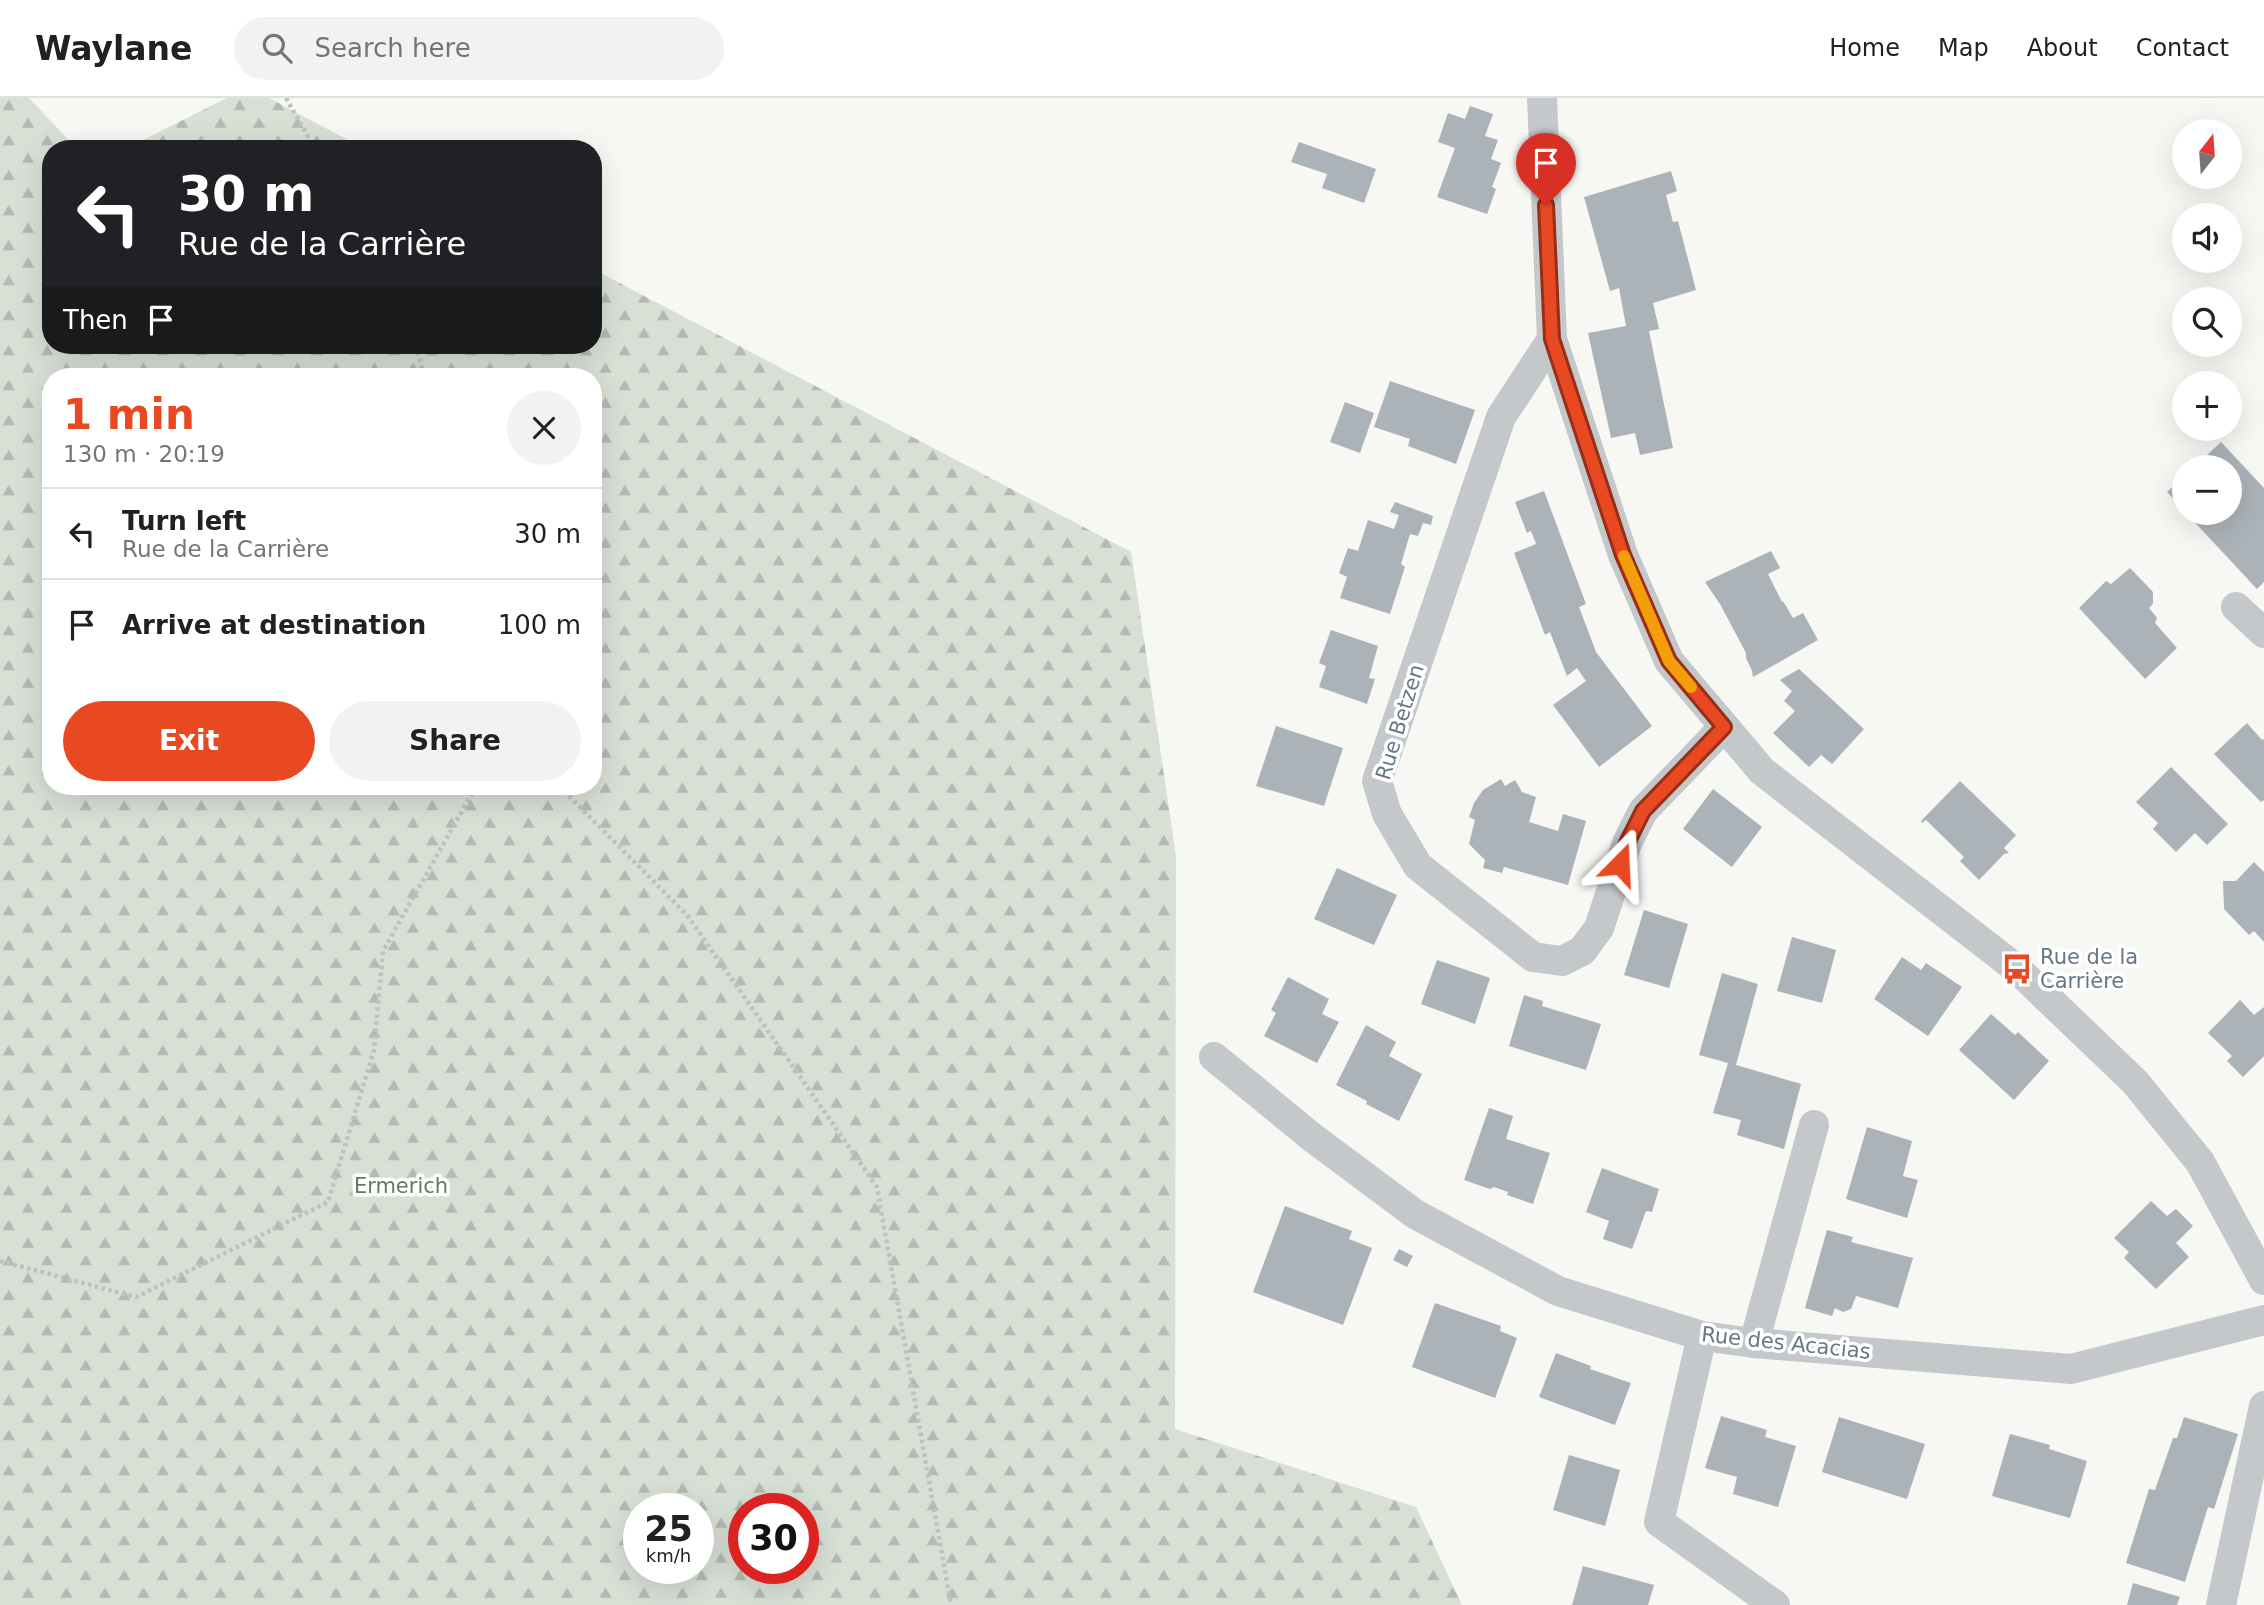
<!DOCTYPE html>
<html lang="en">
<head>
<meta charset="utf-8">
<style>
  :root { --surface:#fff; --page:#f2f2f2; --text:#202124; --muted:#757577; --line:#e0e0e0; --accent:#e94922 }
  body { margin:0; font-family:"DejaVu Sans",sans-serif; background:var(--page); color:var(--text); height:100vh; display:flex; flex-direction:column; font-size:26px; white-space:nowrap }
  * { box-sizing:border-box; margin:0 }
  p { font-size:23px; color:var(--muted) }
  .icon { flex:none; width:38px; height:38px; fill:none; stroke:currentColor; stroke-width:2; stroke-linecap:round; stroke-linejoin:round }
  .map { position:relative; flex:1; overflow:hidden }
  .details { position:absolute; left:42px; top:270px; width:560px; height:427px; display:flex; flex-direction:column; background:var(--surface); border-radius:28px; box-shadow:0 7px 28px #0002 }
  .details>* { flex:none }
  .hud { position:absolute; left:42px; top:42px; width:560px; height:214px; border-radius:28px; box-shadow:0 7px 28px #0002; background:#202124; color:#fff; overflow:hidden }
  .needle { width:46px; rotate:17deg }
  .buttons { position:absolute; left:2172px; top:21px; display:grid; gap:14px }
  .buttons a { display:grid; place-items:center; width:70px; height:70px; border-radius:50%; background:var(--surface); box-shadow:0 7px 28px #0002; font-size:35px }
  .speed { position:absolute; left:623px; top:1395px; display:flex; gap:14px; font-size:35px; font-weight:700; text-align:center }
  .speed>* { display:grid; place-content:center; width:91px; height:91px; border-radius:50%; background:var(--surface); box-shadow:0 7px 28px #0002; line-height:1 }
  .speed small { font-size:18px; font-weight:400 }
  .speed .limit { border:10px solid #d22; background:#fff; color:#111 }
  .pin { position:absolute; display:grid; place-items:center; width:60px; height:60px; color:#fff; margin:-72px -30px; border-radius:50% 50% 50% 0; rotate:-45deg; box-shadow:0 0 7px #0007 }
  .pin .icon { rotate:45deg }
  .me { position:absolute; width:77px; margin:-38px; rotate:21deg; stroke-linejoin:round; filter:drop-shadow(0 0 5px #0008) }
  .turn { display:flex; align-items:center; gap:24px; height:147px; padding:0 21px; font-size:32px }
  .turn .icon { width:91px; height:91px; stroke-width:2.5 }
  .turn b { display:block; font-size:49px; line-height:60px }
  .then { display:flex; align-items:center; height:66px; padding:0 21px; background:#0003; gap:14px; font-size:26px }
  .round { display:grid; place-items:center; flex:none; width:74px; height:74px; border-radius:37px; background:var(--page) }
  .summary { display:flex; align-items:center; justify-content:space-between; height:119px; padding:0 21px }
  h1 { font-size:42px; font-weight:600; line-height:52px; color:var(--accent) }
  .button { display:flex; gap:14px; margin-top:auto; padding:14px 21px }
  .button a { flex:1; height:80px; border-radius:42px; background:var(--accent); color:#fff; font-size:28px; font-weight:600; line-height:80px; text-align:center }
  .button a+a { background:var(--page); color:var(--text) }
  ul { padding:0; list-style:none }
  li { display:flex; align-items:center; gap:21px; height:91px; padding:0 21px; border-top:2px solid var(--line) }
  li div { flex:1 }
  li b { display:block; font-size:26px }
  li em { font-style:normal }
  header { display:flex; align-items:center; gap:42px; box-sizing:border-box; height:98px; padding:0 35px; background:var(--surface); border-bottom:2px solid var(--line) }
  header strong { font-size:33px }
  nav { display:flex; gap:38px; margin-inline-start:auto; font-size:24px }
  .search { width:490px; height:63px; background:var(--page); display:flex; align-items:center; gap:18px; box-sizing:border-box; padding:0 24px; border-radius:38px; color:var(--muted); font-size:26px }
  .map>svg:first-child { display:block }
</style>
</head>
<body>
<header>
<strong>Waylane</strong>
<div class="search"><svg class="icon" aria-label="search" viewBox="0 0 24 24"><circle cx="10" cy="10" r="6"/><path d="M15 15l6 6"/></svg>Search here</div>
<nav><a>Home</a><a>Map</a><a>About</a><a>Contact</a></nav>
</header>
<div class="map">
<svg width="2264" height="1507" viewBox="0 0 2264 1507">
  <defs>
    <pattern id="forest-firs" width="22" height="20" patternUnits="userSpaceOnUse" patternTransform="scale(1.75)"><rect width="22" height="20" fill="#d8dfd5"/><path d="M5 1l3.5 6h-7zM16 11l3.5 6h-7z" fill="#b3bab2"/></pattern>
  </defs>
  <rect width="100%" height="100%" fill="#f7f7f4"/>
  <g fill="url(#forest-firs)" fill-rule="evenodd">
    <path d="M0,0H29L77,51H51V247H593V171L1131,454L1176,758L1175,1331L1416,1409L1462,1507H0ZM51,278H593V688H51ZM639,1410H698V1470H639ZM744,1410H803V1470H744Z"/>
    <polygon points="227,0 269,0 365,51 125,51"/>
  </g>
  <g fill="#abb3b9">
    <polygon points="1470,8 1493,16 1485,38 1498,42 1491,61 1501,65 1492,89 1496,91 1487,116 1437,99 1455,50 1438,44 1448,15 1465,21"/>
    <polygon points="1299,44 1376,71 1364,105 1322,90 1327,76 1291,64"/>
    <polygon points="1671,73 1677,93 1666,97 1673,124 1678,123 1696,192 1653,205 1659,231 1649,233 1673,350 1640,357 1635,335 1611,340 1588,235 1626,228 1619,190 1610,193 1584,99"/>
    <polygon points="1390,283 1475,312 1456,366 1408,348 1410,341 1374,329"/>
    <polygon points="1345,304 1374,315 1360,355 1330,344"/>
    <polygon points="2221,344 2264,390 2264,484 2257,491 2186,415 2230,415 2230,369 2194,369"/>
    <polygon points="2184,378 2184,412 2167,394"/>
    <polygon points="1544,393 1586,506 1579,509 1596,554 1652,628 1599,669 1553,607 1586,583 1577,570 1567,578 1550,534 1545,537 1514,455 1536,446 1531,433 1527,435 1515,404"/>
    <polygon points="1395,404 1433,418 1431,427 1423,425 1418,438 1410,436 1401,466 1405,469 1390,516 1340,500 1347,479 1339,475 1348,450 1358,453 1368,422 1394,431 1399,417 1390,414"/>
    <polygon points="1771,453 1780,470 1768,476 1782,504 1783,503 1793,520 1803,515 1818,542 1753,579 1752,573 1746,560 1746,555 1720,506 1705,484"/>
    <polygon points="2130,470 2153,494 2153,506 2149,510 2157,520 2155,525 2177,550 2145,581 2079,510 2106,483 2111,486"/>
    <polygon points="1331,532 1378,548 1369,580 1375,581 1367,606 1319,589 1326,568 1319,565"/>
    <polygon points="1799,571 1864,631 1832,666 1821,657 1809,669 1773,635 1795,613 1784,603 1792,593 1780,582"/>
    <polygon points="2247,625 2262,642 2264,641 2264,702 2261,704 2214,656"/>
    <polygon points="1276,628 1343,650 1324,708 1256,688"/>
    <polygon points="2171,669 2228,726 2207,747 2195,735 2176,754 2153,731 2158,725 2136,704"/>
    <polygon points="1501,681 1505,688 1515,682 1522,694 1536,699 1529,724 1558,733 1563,716 1586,723 1568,787 1504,769 1502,775 1483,770 1485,762 1469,746 1475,722 1469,719 1474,705 1483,692"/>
    <polygon points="1960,683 2016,737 2004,750 2009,755 2004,756 1979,782 1960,763 1964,759 1926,722 1922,725 1921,723"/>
    <polygon points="1713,691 1762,729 1732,769 1683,731"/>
    <polygon points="2254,764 2264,774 2264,844 2254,833 2249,837 2224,811 2223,783 2236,783"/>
    <polygon points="1337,770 1397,797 1374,847 1314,821"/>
    <polygon points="1644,812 1688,826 1669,890 1624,877"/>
    <polygon points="1792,839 1836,852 1822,905 1777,893"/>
    <polygon points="1902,859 1921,872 1926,865 1962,889 1928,938 1874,901"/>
    <polygon points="1437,862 1490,880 1475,926 1421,906"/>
    <polygon points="1722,875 1758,886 1736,967 1801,986 1784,1051 1737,1037 1741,1022 1713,1015 1728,965 1699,957"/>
    <polygon points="1288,879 1329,901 1322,916 1339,924 1317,965 1264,938 1276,915 1271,912"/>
    <polygon points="1524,897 1543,903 1542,908 1601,926 1586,972 1509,948"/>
    <polygon points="2240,902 2254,917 2264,909 2264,958 2243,979 2227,963 2232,958 2208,935"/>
    <polygon points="1991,916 2015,937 2018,934 2049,963 2014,1002 1959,952"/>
    <polygon points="1366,927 1396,944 1389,958 1422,976 1399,1023 1366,1006 1367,1003 1336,987"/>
    <polygon points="1489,1010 1513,1018 1506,1041 1550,1055 1533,1106 1507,1097 1508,1094 1494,1089 1490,1091 1464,1082"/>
    <polygon points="1867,1029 1912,1043 1903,1078 1918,1082 1907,1120 1846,1101"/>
    <polygon points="1602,1070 1659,1091 1652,1114 1646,1113 1632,1151 1603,1141 1609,1123 1586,1114"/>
    <polygon points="2151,1103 2167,1118 2176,1111 2193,1128 2176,1145 2189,1159 2156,1191 2124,1160 2129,1154 2114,1140"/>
    <polygon points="1285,1108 1352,1133 1349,1141 1372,1150 1343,1227 1253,1194"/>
    <polygon points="1827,1132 1853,1139 1851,1144 1913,1160 1898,1210 1856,1198 1851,1211 1843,1214 1835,1210 1832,1218 1805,1210"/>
    <polygon points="1399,1151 1413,1158 1407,1169 1393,1162"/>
    <polygon points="1435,1205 1501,1228 1500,1233 1517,1240 1495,1300 1412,1269"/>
    <polygon points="1556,1255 1591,1268 1590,1271 1631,1285 1615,1327 1539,1299"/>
    <polygon points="1721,1318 1767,1332 1765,1339 1796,1348 1778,1409 1733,1396 1737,1379 1705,1370"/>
    <polygon points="1839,1319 1925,1346 1907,1401 1822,1374"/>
    <polygon points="2184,1319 2238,1336 2214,1411 2208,1409 2185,1484 2126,1465 2149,1391 2155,1392 2173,1340 2177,1340"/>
    <polygon points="2010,1336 2050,1347 2049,1351 2087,1363 2070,1420 1992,1398"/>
    <polygon points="1569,1357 1620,1372 1605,1428 1553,1412"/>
    <polygon points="1583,1468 1654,1487 1648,1507 1572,1507"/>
    <polygon points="2133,1485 2180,1499 2177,1507 2127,1507"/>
  </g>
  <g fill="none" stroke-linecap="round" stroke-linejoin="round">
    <g stroke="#bec0c2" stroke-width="4.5" stroke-dasharray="3.5 3.5" stroke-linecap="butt">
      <polyline points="286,0 315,51"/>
      <polyline points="416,247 424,278"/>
      <polyline points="559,688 687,817 877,1089 951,1507"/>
      <polyline points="0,1163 136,1199 328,1104 374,952 383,853 476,688"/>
    </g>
    <g stroke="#c4c8cb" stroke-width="30">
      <polyline points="1542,0 1552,241 1623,457 1669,563 1762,673 2017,871 2135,984 2200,1064 2264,1182"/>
      <polyline points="1552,241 1501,319 1377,683 1387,716 1418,768 1533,859 1562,863 1582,853 1599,830 1627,745 1643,713 1724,629"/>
      <polyline points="2236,509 2264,535"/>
      <polyline points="1214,959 1313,1040 1415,1116 1558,1193 1702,1238 1754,1245 2071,1271 2264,1222"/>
      <polyline points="1702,1238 1659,1424 1775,1507"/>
      <polyline points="1754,1245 1814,1027"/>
      <polyline points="2221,1507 2264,1308"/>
    </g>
  </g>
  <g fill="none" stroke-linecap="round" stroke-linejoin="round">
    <g stroke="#972f16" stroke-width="18">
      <polyline id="route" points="1546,107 1552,241 1623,457 1669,563 1724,629 1643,713 1627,745 1620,766"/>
    </g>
    <use href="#route" stroke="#e94922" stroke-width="12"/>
    <polyline stroke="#f59e0b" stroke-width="12" points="1624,458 1669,563 1691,589"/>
  </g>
  <defs>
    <g id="bus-bare" transform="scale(2.415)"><path d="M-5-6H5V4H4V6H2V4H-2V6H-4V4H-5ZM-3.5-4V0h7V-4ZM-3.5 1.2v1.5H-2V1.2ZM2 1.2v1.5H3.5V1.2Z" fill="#e94922" stroke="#fff" stroke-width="2.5" paint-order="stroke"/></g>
  </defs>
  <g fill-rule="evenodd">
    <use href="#bus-bare" x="2017" y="871"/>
  </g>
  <g text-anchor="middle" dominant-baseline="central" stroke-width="7" stroke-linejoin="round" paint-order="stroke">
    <g font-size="21" fill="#657886" stroke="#fff">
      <text transform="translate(1400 624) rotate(-73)">Rue Betzen</text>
      <text transform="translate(1786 1245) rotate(6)">Rue des Acacias</text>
    </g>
    <g font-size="21" fill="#657886" stroke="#fff" text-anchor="start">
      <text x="2040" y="859">Rue de la<tspan x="2040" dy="24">Carrière</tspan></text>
    </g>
    <g font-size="21" fill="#667860" stroke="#fff">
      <text x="401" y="1088">Ermerich</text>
    </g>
  </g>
</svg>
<div class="buttons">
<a><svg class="needle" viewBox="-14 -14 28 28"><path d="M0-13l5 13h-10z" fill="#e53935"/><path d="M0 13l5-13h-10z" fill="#757577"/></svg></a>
<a><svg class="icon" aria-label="sound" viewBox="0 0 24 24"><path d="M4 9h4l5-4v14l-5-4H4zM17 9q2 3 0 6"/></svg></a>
<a><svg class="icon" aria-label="search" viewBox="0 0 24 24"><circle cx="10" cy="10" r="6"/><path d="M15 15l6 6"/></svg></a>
<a>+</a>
<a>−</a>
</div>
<div class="speed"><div>25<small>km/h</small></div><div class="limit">30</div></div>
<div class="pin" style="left:1546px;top:107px;background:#d93025"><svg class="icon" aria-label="arrive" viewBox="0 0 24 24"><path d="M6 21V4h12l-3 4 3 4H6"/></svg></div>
<svg class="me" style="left:1620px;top:766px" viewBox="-20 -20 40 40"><path d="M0-17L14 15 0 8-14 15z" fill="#e94922" stroke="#fff" stroke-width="4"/></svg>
<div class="hud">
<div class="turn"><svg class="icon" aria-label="left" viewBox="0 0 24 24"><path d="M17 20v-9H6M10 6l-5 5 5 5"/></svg><div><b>30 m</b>Rue de la Carrière</div></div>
<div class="then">Then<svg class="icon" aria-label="arrive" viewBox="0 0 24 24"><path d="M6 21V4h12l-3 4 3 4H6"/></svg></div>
</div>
<section class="details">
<div class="summary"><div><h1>1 min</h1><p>130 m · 20:19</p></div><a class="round"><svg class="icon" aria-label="close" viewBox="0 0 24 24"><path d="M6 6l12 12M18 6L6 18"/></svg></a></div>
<ul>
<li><svg class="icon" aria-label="left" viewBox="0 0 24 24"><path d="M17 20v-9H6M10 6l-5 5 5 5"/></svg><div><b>Turn left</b><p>Rue de la Carrière</p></div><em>30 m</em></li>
<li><svg class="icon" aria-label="arrive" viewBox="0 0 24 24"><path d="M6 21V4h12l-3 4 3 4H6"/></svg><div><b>Arrive at destination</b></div><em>100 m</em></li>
</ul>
<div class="button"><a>Exit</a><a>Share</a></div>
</section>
</div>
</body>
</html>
